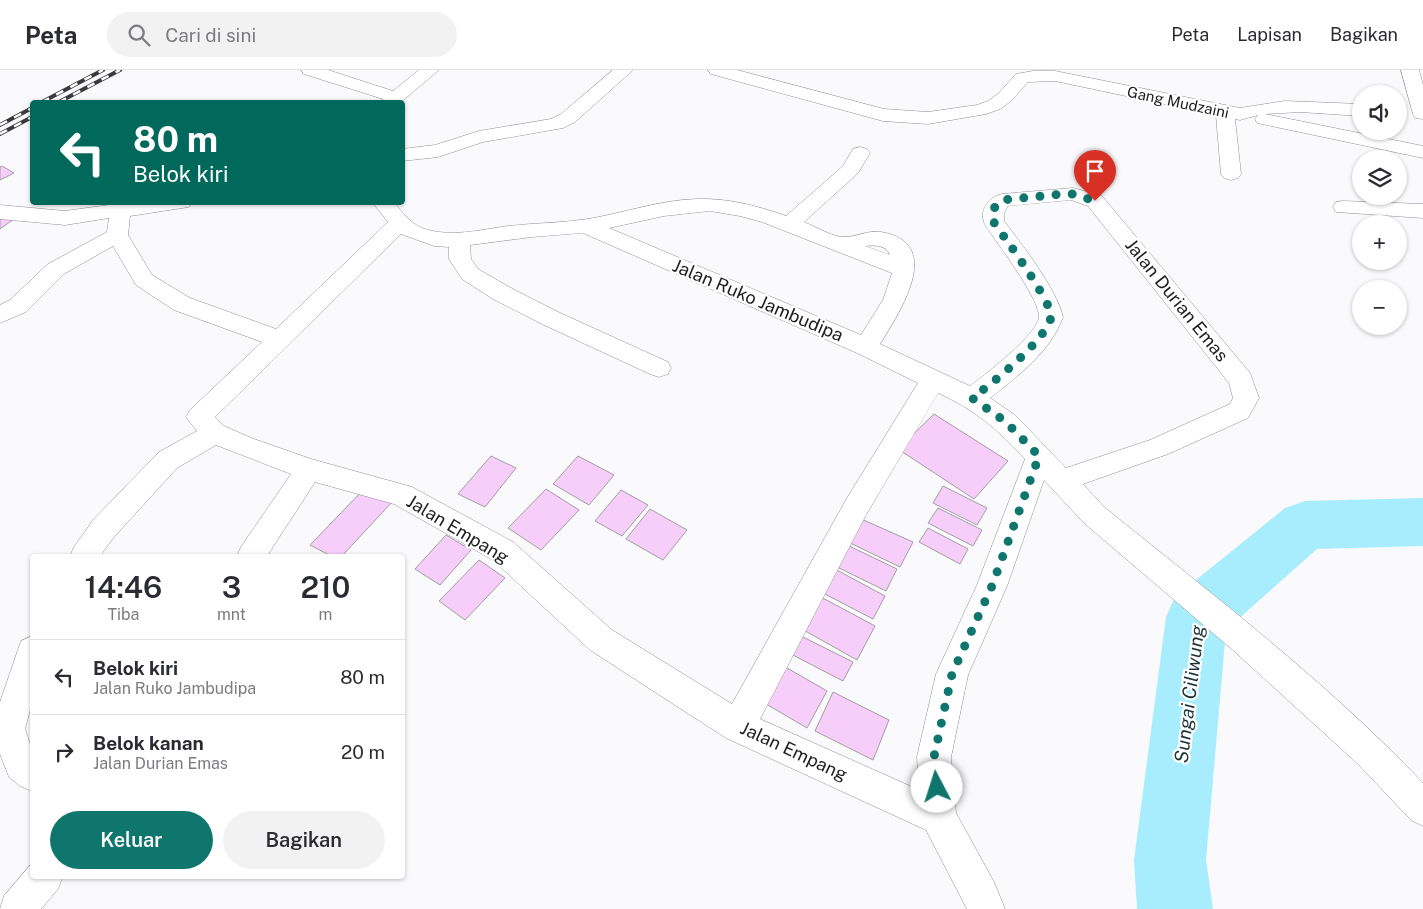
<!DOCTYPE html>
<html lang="id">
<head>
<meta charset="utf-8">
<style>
  :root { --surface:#fff; --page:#f2f2f3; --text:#2b2b33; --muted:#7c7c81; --line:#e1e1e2; --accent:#0f766e }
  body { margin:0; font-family:"Public Sans",sans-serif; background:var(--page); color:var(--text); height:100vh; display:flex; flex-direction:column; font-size:19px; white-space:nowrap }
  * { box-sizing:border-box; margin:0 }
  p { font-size:16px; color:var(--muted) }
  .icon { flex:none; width:28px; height:28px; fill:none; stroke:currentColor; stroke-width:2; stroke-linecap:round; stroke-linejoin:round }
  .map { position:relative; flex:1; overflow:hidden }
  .side { position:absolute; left:30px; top:484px; width:375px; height:325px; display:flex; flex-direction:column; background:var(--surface); border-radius:5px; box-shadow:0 1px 4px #0004 }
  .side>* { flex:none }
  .hud { position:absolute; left:30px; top:30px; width:375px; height:105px; border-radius:5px; box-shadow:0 1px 4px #0004; background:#00695c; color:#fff; overflow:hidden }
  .tools { position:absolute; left:1352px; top:15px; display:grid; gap:10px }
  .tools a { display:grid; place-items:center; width:55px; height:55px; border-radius:50%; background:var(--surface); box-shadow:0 1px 4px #0004; font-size:25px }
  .pin { position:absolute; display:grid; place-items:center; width:42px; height:42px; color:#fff; margin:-51px -21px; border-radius:50% 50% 50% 0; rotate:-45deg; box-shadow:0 0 5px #0007 }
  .pin .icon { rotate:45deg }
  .me { position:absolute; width:55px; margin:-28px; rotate:355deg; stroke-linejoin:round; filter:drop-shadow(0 0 4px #0008) }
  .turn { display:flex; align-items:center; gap:18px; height:105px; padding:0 20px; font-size:22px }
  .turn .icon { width:65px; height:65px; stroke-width:2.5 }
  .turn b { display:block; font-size:35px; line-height:42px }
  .eta { display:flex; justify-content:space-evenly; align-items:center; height:85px; text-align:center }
  .eta b { font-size:30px; font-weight:600; line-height:35px }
  .action { display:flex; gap:10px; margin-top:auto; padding:10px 20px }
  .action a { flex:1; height:58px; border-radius:30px; background:var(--accent); color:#fff; font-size:20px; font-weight:600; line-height:58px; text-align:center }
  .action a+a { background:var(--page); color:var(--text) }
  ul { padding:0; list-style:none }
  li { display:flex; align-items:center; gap:15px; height:75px; padding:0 20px; border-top:1px solid var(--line) }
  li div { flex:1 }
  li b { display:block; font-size:19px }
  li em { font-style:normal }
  header { display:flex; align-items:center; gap:30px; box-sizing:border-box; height:70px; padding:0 25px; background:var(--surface); border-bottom:1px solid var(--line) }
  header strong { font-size:24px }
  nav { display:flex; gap:28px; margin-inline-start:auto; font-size:18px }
  .search { width:350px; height:45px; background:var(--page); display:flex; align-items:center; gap:12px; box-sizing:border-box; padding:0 18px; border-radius:28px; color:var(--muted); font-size:19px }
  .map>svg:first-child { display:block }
</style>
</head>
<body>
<header>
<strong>Peta</strong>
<div class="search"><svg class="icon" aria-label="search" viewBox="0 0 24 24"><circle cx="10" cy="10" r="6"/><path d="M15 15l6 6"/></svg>Cari di sini</div>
<nav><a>Peta</a><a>Lapisan</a><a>Bagikan</a></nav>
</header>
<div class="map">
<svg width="1423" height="839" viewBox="0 0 1423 839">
  <rect width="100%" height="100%" fill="#fafafd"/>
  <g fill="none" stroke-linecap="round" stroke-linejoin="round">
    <polygon fill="#a8edfd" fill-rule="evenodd" points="1423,428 1423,476 1317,479 1226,560 1206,790 1213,839 1137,839 1134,790 1166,547 1175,527 1285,438 1305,431"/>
  </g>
  <g fill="#f6cef9" stroke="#a19ea1">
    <polygon points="2,96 14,103 0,110 0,97"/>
    <polygon points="0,146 14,149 0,159"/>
    <polygon points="934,344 1008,391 974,429 898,379"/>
    <polygon points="491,386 516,398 485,437 458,424"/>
    <polygon points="578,386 614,405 589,435 553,414"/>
    <polygon points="943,416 987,438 977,455 933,433"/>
    <polygon points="365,418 392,432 342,486 331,486 310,475"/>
    <polygon points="546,419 579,440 541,480 508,458"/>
    <polygon points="621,420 648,435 622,466 595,451"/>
    <polygon points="938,438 982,460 973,476 928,453"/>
    <polygon points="650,439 687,460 663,490 626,469"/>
    <polygon points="859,448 913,472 900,497 846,471"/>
    <polygon points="928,458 968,479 960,494 919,472"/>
    <polygon points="446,465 471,480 440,515 415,499"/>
    <polygon points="845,474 897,499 886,521 833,495"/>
    <polygon points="479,490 505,508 465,550 439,531"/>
    <polygon points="835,499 885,526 873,549 821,522"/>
    <polygon points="819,526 875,556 857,590 800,558"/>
    <polygon points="797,564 853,592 843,611 787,582"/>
    <polygon points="782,595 827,621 807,658 761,631"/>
    <polygon points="833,622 889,650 873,690 815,661"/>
  </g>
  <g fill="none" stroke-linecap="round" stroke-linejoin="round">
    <g stroke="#8f8f92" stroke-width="1">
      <g id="minor">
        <polygon points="301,0 328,0 393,21 419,0 439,0 401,32 381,32 383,29 304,4"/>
        <polygon points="613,0 633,0 575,52 563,58 483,72 438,87 402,91 402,79 435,75 479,61 551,49 561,44"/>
        <polygon points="708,0 737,0 884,39 928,42 977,35 988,31 999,23 1016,4 1033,1 1055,1 1240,38 1285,31 1361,34 1361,46 1300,42 1265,44 1423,76 1423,88 1257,53 1255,49 1258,45 1240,50 1235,49 1241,104 1238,108 1231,110 1224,108 1221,104 1216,45 1055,11 1028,12 1011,31 1000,39 986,44 928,54 883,51 711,4"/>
        <polygon points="1401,0 1419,0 1423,15 1423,49 1415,48 1413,44"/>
        <path d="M860,77L867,79L870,83L858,103L804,152C814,156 835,168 844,167C857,167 867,160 881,162C946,173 899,243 880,274L970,316C985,305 1038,264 1039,247C1040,231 1004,182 994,168C991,163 986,158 984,152C979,139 991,126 1002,124L1073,118L1102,126L1250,303L1259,328L1248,348L1168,384L1083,414L1104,437C1213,525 1326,611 1423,713V756L1411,750L1358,694L1234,581L1084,453L1044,410L1007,516L968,605L951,687L956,743L994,812L1005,839H967L926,760L726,668L590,580L493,490L394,434L315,412L267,486H237L241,477L291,404L216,375L177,398L114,467L100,486H70L74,477L94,449L159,382L197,361L186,347L190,340L262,272L174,240L136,215L113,176L64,204L26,242L0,253V235L10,230L48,194L107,162L109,148L65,155L0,149V135L65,141L131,132H192L189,137L182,138L130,146L128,165L152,205L190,228L276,259L388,152L372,132H394C402,142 410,153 422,158C449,168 480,160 508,156C535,153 562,153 588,149C624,143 660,130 697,129C728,128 758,136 786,146L843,96L853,79ZM1071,130L1088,136L1229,313L1233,328L1230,334L1150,370L1066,398L1015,345L990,328C1018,306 1051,281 1063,247C1056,218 1023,176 1004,151V143L1008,136ZM710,141L740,146L762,152L892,203L883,230L861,265L609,158L664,146ZM583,163L857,283L918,313L847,428L732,634L612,560L513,472L412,417L311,389L254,369L224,356L215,347L401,164L434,176L449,177V189L462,209L493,229L542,254L650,304L659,307L668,304L671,298L668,292L558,242L509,217L478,199L471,189L470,175L532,167ZM865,176C876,175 886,175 890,185ZM938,323C977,341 996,358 1025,389L977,515L936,604L917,687L919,720L760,649L866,445Z"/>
        <polygon points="1343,131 1423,134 1423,148 1336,142 1333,137 1336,132"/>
        <polygon points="32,566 32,632 25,659 32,680 32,721 20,716 9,707 0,684 0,632 21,571"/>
        <polygon points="32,793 32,806 63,806 58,819 41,839 0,839 4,826"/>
      </g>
    </g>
    <use href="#minor" fill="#fff" fill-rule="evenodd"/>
    <g stroke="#3a3a3b" stroke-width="4">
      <g id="rail">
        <polyline points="42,32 103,0"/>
        <polyline points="59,32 120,0"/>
        <polyline points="0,55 32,38"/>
        <polyline points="0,64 32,47"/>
      </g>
    </g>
    <use href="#rail" stroke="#fff" stroke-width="2.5" stroke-dasharray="8" stroke-linecap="butt"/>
  </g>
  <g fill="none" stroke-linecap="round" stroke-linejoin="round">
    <path stroke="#0f766e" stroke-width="9" stroke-dasharray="0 16.2" d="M937,717L934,687L952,604L992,516L1039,386L1006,352L972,328C992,314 1047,269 1051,247C1053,235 1014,181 1006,169C1001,163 993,154 992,146C992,139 997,134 1002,130L1063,124H1073L1095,131"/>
  </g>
  <g text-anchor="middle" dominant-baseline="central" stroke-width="4.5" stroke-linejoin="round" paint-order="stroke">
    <g font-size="15" fill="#1e1e1f" stroke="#fff">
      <text transform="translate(1178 32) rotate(12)">Gang Mudzaini</text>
    </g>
    <g font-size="18" fill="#1e1e1f" stroke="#fff">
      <text transform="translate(758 230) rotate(23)">Jalan Ruko Jambudipa</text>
      <text transform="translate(1177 230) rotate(51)">Jalan Durian Emas</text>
      <text transform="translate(458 459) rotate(31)">Jalan Empang</text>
      <text transform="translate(794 681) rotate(25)">Jalan Empang</text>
    </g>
    <g font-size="19" font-style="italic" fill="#1d3439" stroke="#fff">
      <text transform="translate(1189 624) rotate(-83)">Sungai Ciliwung</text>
    </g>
  </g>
</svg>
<div class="tools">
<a><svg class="icon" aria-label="sound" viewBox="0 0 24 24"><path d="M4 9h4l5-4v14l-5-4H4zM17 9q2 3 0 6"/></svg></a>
<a><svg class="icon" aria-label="layers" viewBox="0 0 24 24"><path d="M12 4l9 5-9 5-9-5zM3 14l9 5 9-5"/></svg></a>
<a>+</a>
<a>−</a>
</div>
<div class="pin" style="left:1095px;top:131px;background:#d93025"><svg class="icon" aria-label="arrive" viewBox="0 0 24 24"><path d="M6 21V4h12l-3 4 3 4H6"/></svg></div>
<svg class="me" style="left:937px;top:717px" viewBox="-20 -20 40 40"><circle r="19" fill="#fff"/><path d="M0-13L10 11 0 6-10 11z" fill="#0f766e"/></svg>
<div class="hud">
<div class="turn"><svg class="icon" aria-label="left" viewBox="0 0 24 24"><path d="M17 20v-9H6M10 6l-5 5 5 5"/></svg><div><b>80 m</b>Belok kiri</div></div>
</div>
<section class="side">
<div class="eta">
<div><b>14:46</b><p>Tiba</p></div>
<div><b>3</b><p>mnt</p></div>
<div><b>210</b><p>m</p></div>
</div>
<ul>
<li><svg class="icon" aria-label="left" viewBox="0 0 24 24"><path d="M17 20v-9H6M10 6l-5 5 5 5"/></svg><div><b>Belok kiri</b><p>Jalan Ruko Jambudipa</p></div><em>80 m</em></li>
<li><svg class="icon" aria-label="right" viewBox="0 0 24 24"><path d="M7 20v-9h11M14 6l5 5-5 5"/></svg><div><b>Belok kanan</b><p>Jalan Durian Emas</p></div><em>20 m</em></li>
</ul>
<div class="action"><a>Keluar</a><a>Bagikan</a></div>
</section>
</div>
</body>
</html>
